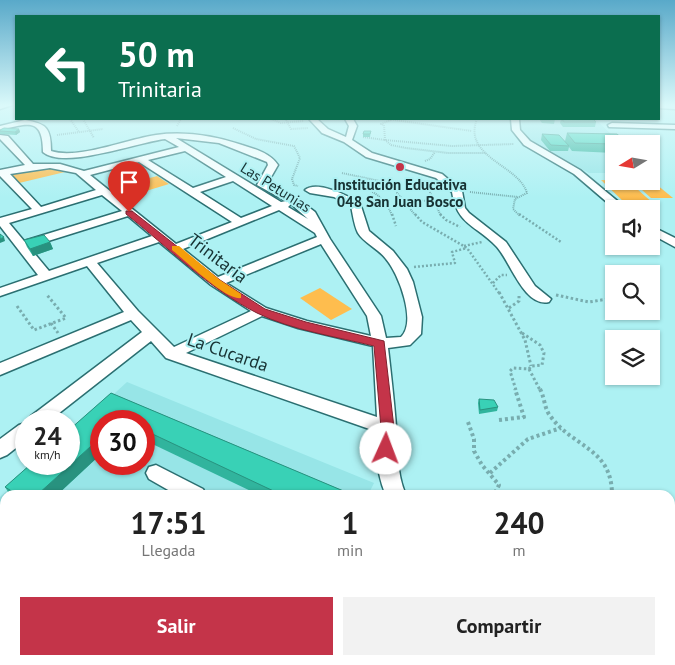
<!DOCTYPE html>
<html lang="es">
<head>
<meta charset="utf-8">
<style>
  :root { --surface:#fff; --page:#f2f2f2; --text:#222; --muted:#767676; --accent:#c43449 }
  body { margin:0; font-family:"PT Sans",sans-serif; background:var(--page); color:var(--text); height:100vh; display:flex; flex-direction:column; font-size:19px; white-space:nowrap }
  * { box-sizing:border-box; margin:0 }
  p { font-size:16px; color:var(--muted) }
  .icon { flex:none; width:28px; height:28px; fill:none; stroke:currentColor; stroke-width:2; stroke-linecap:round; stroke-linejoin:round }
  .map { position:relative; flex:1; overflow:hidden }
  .sheet { position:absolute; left:0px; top:490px; width:675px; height:175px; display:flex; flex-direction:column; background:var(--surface); border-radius:15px 15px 0 0; box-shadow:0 1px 4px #0004 }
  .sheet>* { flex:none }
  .hud { position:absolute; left:15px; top:15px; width:645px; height:105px; border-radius:0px; box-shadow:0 1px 4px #0004; background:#0b6e4f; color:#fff; overflow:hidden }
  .needle { width:32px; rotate:259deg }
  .controls { position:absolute; left:605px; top:135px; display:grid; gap:10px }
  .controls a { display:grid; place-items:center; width:55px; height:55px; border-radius:0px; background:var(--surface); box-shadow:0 1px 4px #0004; font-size:25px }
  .speed { position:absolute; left:15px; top:410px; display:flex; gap:10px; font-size:25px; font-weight:700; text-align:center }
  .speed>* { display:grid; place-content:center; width:65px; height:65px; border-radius:50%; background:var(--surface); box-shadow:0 1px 4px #0004; line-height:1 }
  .speed small { font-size:12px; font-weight:400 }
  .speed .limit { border:8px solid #d22; background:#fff; color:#111 }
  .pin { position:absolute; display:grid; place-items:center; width:42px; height:42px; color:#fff; margin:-51px -21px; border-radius:50% 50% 50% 0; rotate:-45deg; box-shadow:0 0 5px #0007 }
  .pin .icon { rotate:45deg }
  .me { position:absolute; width:55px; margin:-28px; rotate:2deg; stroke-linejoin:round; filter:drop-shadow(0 0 4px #0008) }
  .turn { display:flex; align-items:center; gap:18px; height:105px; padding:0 20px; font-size:22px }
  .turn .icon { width:65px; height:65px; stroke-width:2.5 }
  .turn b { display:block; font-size:35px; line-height:42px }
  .eta { display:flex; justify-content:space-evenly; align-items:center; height:85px; text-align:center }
  .eta b { font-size:30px; font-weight:700; line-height:35px }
  .button { display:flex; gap:10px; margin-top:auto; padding:10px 20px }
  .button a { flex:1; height:58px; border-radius:0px; background:var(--accent); color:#fff; font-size:20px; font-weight:700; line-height:58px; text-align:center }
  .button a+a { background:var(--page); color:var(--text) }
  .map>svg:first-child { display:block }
</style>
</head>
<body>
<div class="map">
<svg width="675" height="665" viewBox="0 0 675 665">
  <rect width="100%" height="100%" fill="#adf1f3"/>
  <g fill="#97e5e7" fill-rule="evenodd">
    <polygon points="519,119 595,119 615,138 636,138 642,144 614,144 614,173 589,173 534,144 523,134"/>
    <path d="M127,382L374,483L368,495H5V562L0,559V497L37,464H69V435ZM101,421H144V464H101Z"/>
    <polygon points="152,660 285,660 283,665 160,665"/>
  </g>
  <g fill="#febd4e">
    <polygon points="27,168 50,168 65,172 19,183 10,175 13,171"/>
    <polygon points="157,176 169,184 123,198 111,189"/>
    <polygon points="601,180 628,181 654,204 626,204"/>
    <polygon points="651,180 673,198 651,198 632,181"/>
    <polygon points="320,288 352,309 331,320 300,298"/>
  </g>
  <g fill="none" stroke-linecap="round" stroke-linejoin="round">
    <g stroke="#2b6f71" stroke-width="3">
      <g id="minor">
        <polygon points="13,104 12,105 0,109 0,105"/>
        <polygon points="659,104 675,105 675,109 659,108"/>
        <path d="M309,119H317L328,129L346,137L349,126L345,119H353L357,126L352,140L372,153L442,174L462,191L465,208L469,213L506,242L535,286L551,299L549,302C524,308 510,260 496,246C476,225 457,225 452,192L436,178L366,157L344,142L322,133Z"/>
        <polygon points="511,119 519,119 520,130 530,141 580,170 627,209 615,209 574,174 524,145 512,130"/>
        <path d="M25,120C47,124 51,128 51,151C78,160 127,139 156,135C185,131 215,136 242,145C255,149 270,153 278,165L267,184L298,199L315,212L330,239L381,316L386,338L401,337C417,322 399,274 386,259C379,249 364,243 358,233C354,225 353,215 351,206L334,197L310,193L305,190C317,180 348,196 360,203L369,231L393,251L407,269L413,282L422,317L421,334L410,345L388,348C391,374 394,400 396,426C398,449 396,473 406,495H386C377,476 376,453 378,432L166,358L151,341L49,421H28L31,416L142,332L131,320L0,375V363L124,312L87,266L0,296V288L38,275L0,226V218L32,209L0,176V170L25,165L0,139V135L8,136L33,164H60L84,171L179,147L165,139C138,142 64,170 43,152C43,116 27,124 0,130V126ZM176,138L219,143L267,162L268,165L257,185L286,201L281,202ZM185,151L226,177L193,188L148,160ZM139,162L232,222L176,244L90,175ZM50,168L76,173L96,190L41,207L10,174ZM233,181L272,206L241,218L200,192ZM102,195L122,211L24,241L9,223ZM291,204L308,219L288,207ZM279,210L315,233L317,237L218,277L183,249ZM128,216L152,236L49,271L29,247ZM159,242L211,285L251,311L174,347L138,311L97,263ZM321,244L367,316L371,336L307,321L266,308L226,283ZM262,316L298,328L373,346L377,417L186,353Z"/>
        <polygon points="612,123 675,125 675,129 609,127 608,125"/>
        <polygon points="651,226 675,238 675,247 651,234"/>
        <polygon points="26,423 26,440 7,455 0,458 0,439 19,425"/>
        <polygon points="156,465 203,489 206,495 177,495 149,479 146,473 149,467"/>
        <polygon points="84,660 112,660 110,665 82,665"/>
        <polygon points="463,660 489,660 491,665 465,665"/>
      </g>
    </g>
    <g stroke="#fff" stroke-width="2">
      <g id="major">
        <polygon points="0,609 5,611 5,646 0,644"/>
        <polygon points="28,660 68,660 70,665 30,665"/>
      </g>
    </g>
    <g stroke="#78adaf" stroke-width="2" stroke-dasharray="1 1" stroke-linecap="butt">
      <polyline points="70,119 79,132"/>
      <polyline points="83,119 94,138"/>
      <polyline points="271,119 281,123 304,121"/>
      <polyline points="387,119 472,131"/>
      <path d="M477,119C462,157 519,165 527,193L515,199L513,209L520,216"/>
      <polyline points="286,120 291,129 308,128"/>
      <polyline points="391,120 381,124 384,125 385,140 452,146 514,144"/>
      <polyline points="177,126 181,119"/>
      <polyline points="233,128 256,139 294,146 300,158 292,179 294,185 298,186"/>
      <polyline points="57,135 103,129"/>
      <polyline points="363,137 385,140 391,145 406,148 448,153 486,153"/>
      <polyline points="425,161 430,159 435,152"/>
      <polyline points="342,173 389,183 416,216"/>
      <path d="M334,181C357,184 384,190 392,216"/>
      <polyline points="422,183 429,190 441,216"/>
      <polyline points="470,192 518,197"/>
      <polyline points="402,200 434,201"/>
    </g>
    <g stroke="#78adaf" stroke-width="2.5" stroke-dasharray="2 2" stroke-linecap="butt">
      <polyline points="392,214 396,226"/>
      <polyline points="415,214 422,222 467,248 499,293"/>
      <polyline points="440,214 446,220 460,227"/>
      <polyline points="519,214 561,242"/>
      <polyline points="464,246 482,242"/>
      <polyline points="414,267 455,263 452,252 467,248"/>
      <polyline points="493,283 501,275 507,275"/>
      <polyline points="651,292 653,292"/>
    </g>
    <g stroke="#78adaf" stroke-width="3" stroke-dasharray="2.5 2.5" stroke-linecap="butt">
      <polyline points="499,292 525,340 531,366"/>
      <polyline points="651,292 653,292"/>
      <polyline points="556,295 589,302 614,298"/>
      <polyline points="17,306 34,330 66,318 47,295"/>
      <polyline points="509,308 519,301 519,296"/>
      <polyline points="51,323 58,333"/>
      <polyline points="529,369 540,390"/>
      <polyline points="516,390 510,371 513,368 529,369 531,366 542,365 544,353 540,345 522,333"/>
    </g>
    <g stroke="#78adaf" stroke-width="4" stroke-dasharray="3 3" stroke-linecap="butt">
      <path d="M540,389C545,398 544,409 551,417C574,448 612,448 612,495"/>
      <polyline points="499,420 524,417 515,389"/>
      <polyline points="468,422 474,439 474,451 482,465 499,485 494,495"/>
      <polyline points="490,473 528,439 561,428"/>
    </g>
    <g stroke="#78adaf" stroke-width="5" stroke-dasharray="4 4" stroke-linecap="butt">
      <polyline points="670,586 675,591"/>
      <polyline points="556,665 558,660"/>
    </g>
    <use href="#minor" fill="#fff" fill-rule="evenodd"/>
    <use href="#major" fill="#e9c8f4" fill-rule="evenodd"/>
  </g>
  <g fill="#31b49d">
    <polygon points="539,119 555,119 554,124 542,123"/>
    <polygon points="561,119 593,119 596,122 595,127 563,127 560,123"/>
    <polygon points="19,129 20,132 16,135 0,134 0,130"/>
    <polygon points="371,131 370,137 363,137 363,134"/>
    <polygon points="567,133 614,144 614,153 572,151 569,147 568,151 550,151 541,140 542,134 565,141"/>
    <polygon points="24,240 50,242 53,249 33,256 27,247"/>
    <polygon points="111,393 353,495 259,495 144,440 144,421 101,421 101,454 57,495 10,495 5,487"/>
    <polygon points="479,399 498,407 497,411 479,414 478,403"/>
    <polygon points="267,660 279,660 276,665"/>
  </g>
  <g fill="#28927f">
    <polygon points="19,129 20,132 16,135 15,132"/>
    <polygon points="4,237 5,241 0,243 0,239"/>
    <polygon points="50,242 53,249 33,256 30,249"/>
    <polygon points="101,437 101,454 57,495 37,495"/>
    <polygon points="275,660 279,660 276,665"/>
    <polygon points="330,660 334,660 332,665 328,665"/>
  </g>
  <g fill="#39d1b6" stroke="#28927f">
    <polygon points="562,119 593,119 596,122 564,122"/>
    <polygon points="4,128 19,129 15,132 0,131 0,130"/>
    <polygon points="364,131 371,131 370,134 363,134"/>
    <polygon points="567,133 617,134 629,144 614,144 575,143"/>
    <polygon points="542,134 559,135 569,146 551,145"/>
    <polygon points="0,234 4,237 0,239"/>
    <polygon points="44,235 50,242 30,249 24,240"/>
    <polygon points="111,393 353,495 282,495 144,430 144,421 126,421 121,419 119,421 101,421 101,437 37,495 18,495 5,487 31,464 69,464 69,430"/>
    <polygon points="479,399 494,400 498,407 480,410"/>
    <polygon points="287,660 330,660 328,665 285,665"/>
    <polygon points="428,660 449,660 451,665 427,665"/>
    <polygon points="525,660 543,660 541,665 517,665"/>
  </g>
  <linearGradient id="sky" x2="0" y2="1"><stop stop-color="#59a9c9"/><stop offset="0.53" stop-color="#daf9fa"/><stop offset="1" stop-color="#daf9fa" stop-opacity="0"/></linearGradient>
  <rect width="675" height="198" fill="url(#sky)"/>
  <path fill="#c43449" stroke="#7f222f" d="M126,211H132L220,280L265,309L306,322L384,341L394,428L392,453H381L379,449L381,428L374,346C338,337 291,330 257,313C209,289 168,247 126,214Z"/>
  <path fill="#f59e0b" d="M172,246H179L220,280L241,294V298C226,301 185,260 172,250Z"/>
  <circle fill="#c43449" stroke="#adf1f3" stroke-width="2" cx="400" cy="167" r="5"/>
  <g text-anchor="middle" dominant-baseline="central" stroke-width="4" stroke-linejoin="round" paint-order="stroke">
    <g font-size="15" font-weight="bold" fill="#173233" stroke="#adf1f3">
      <text x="400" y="184">Institución Educativa<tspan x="400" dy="17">048 San Juan Bosco</tspan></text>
    </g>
    <g font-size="15" fill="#173233" stroke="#adf1f3">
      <text transform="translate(276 187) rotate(32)">Las Petunias</text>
    </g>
    <g font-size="18" fill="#173233" stroke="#adf1f3">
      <text transform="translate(218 258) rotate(37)">Trinitaria</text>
      <text transform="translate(228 352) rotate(19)">La Cucarda</text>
    </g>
  </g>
</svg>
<div class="controls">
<a><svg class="needle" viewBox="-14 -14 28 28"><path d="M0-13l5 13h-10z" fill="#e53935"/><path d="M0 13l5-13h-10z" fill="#767676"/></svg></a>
<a><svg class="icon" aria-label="sound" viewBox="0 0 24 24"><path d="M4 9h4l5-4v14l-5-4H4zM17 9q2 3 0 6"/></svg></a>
<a><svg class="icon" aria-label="search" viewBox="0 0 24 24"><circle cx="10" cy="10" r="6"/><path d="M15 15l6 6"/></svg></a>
<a><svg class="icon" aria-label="layers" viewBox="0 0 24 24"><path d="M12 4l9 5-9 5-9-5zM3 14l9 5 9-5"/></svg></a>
</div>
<div class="speed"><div>24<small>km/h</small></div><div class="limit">30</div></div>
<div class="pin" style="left:129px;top:212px;background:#d93025"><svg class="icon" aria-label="arrive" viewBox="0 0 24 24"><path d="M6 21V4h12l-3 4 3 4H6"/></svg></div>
<svg class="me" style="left:386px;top:449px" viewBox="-20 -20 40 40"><circle r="19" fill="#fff"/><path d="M0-13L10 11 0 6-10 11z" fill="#c43449"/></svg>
<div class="hud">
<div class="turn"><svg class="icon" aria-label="left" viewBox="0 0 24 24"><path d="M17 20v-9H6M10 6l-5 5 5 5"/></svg><div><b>50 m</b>Trinitaria</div></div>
</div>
<section class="sheet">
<div class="eta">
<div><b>17:51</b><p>Llegada</p></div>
<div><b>1</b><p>min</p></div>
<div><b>240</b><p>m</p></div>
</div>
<div class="button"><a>Salir</a><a>Compartir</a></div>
</section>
</div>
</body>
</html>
